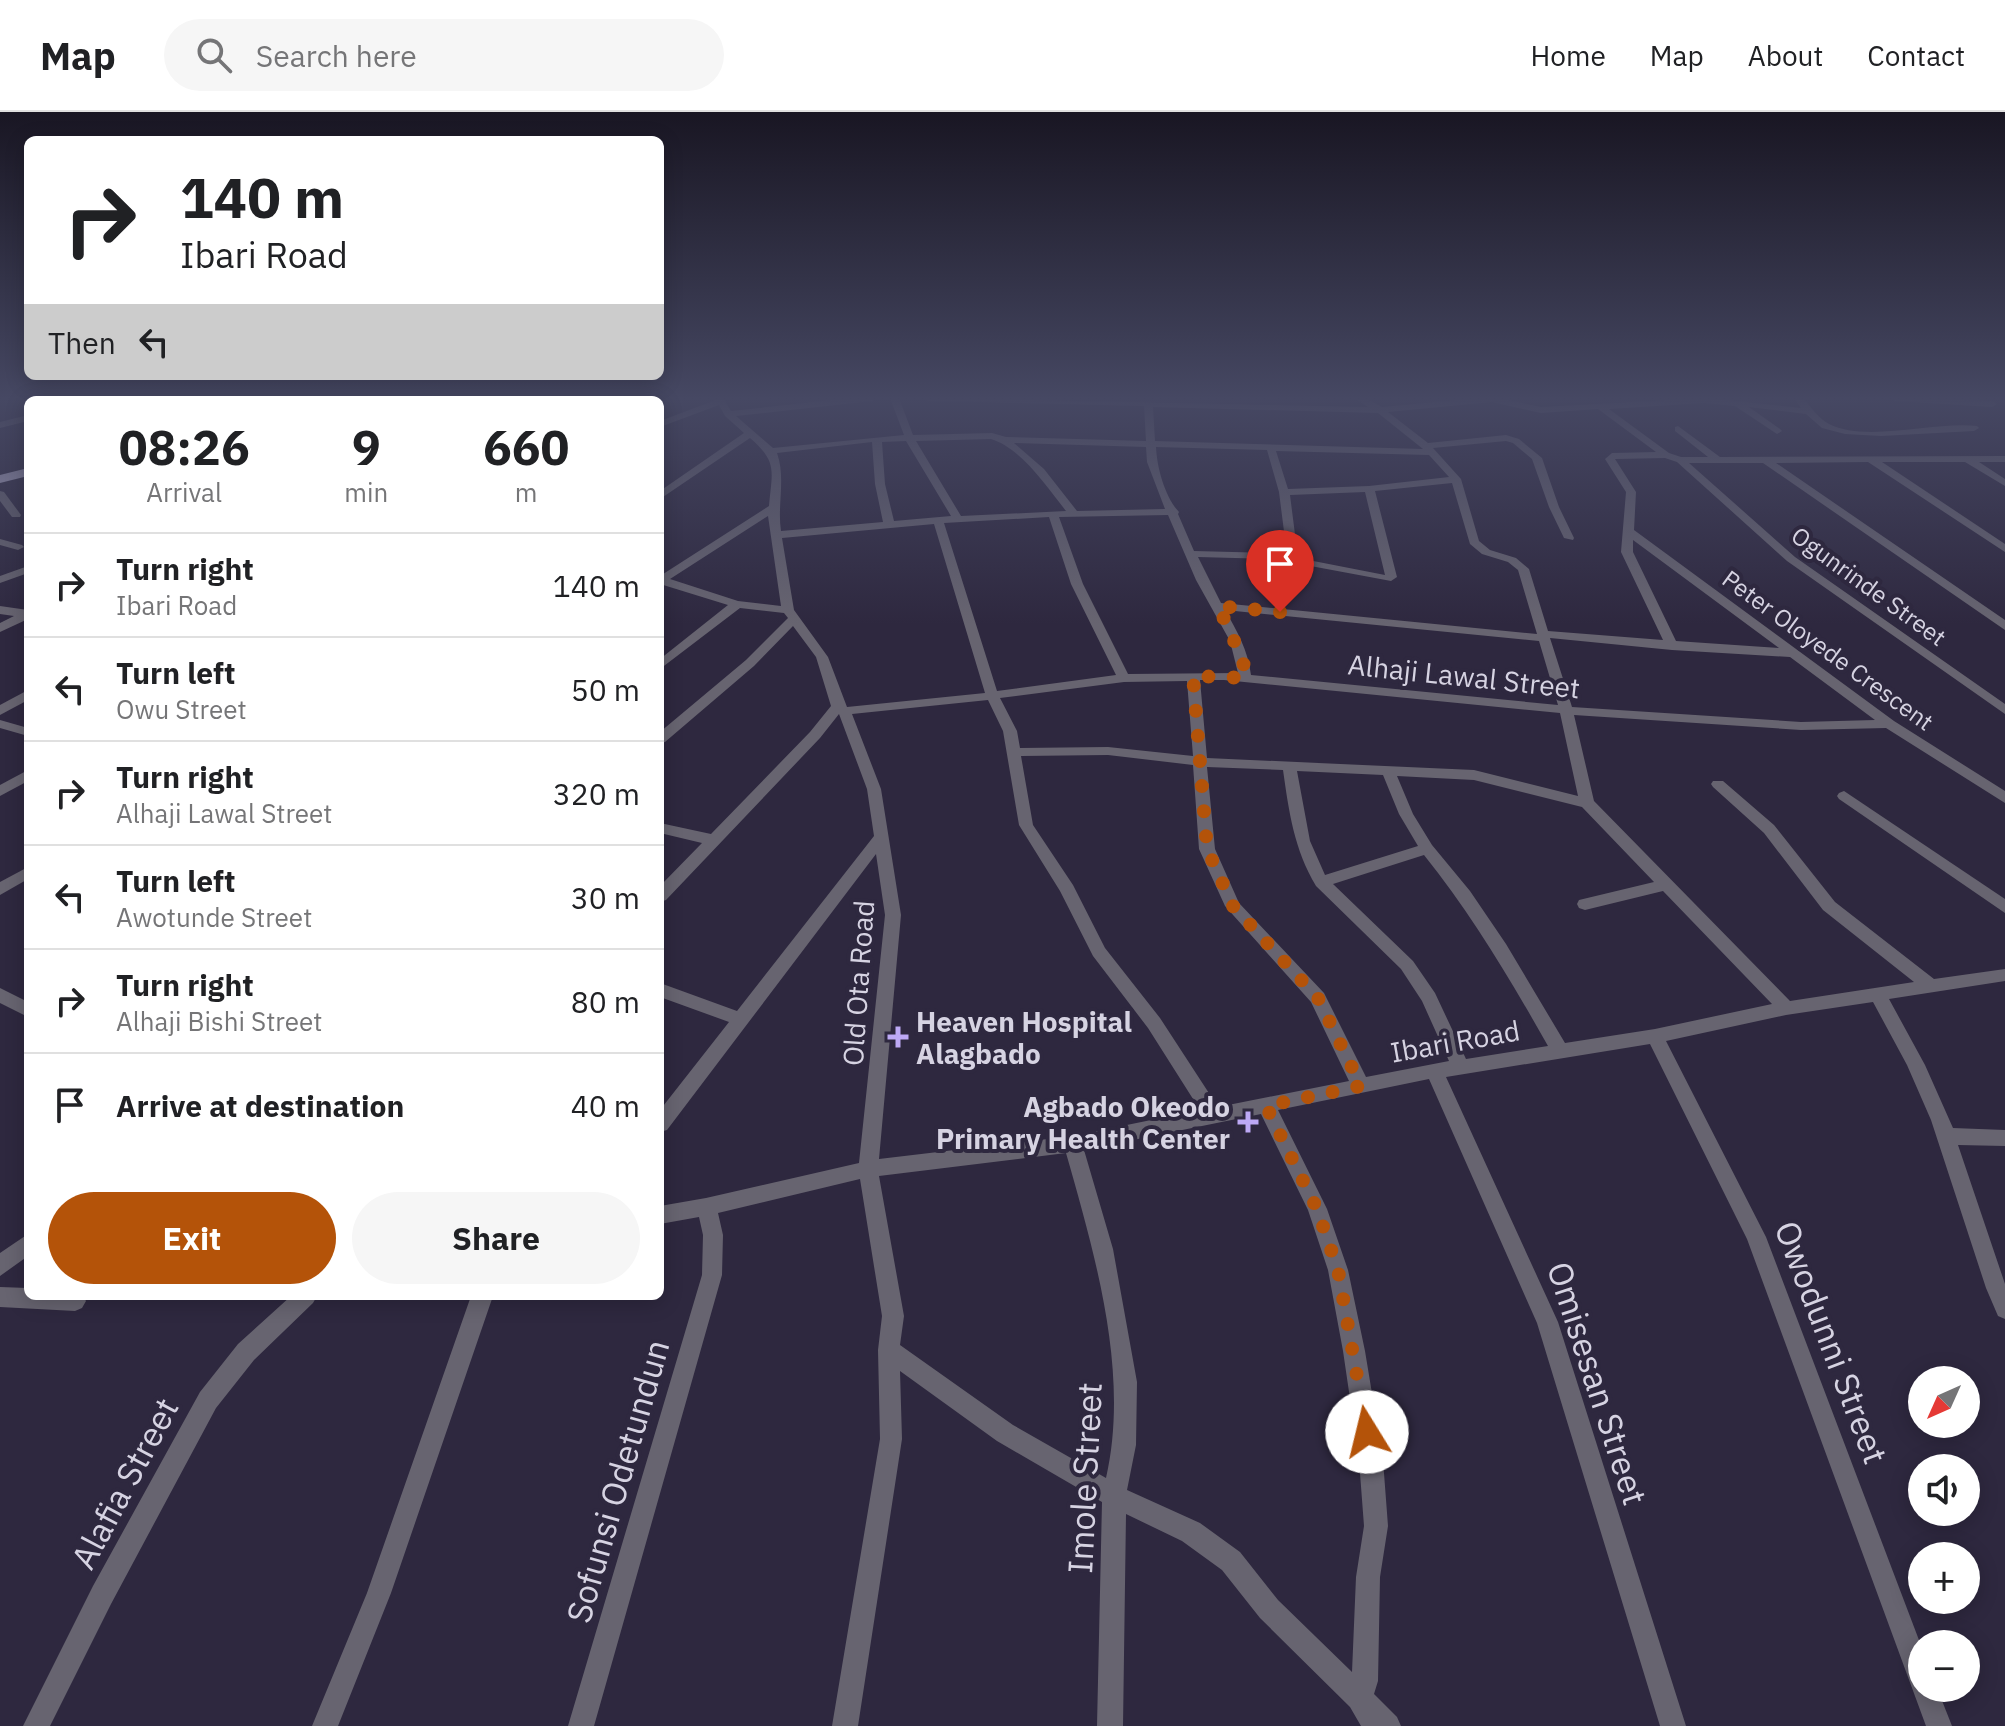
<!DOCTYPE html>
<html lang="en">
<head>
<meta charset="utf-8">
<style>
  :root { --surface:#fff; --page:#f6f6f6; --text:#202124; --muted:#757577; --line:#e0e0e0; --accent:#b45309 }
  body { margin:0; font-family:"IBM Plex Sans",sans-serif; background:var(--page); color:var(--text); height:100vh; display:flex; flex-direction:column; font-size:30px; white-space:nowrap }
  * { box-sizing:border-box; margin:0 }
  p { font-size:26px; color:var(--muted) }
  .icon { flex:none; width:44px; height:44px; fill:none; stroke:currentColor; stroke-width:2; stroke-linecap:round; stroke-linejoin:round }
  .map { position:relative; flex:1; overflow:hidden }
  .sheet { position:absolute; left:24px; top:284px; width:640px; height:904px; display:flex; flex-direction:column; background:var(--surface); border-radius:12px; box-shadow:0 4px 20px #0003 }
  .sheet>* { flex:none }
  .banner { position:absolute; left:24px; top:24px; width:640px; height:244px; border-radius:12px; box-shadow:0 4px 20px #0003; background:#fff; color:var(--text); overflow:hidden }
  .needle { width:52px; rotate:225deg }
  .controls { position:absolute; left:1908px; top:1254px; display:grid; gap:16px }
  .controls a { display:grid; place-items:center; width:72px; height:72px; border-radius:50%; background:var(--surface); box-shadow:0 4px 20px #0003; font-size:40px }
  .pin { position:absolute; display:grid; place-items:center; width:68px; height:68px; color:#fff; margin:-82px -34px; border-radius:50% 50% 50% 0; rotate:-45deg; box-shadow:0 0 8px #0007 }
  .pin .icon { rotate:45deg }
  .me { position:absolute; width:88px; margin:-44px; rotate:351deg; stroke-linejoin:round; filter:drop-shadow(0 0 6px #0008) }
  .turn { display:flex; align-items:center; gap:28px; height:168px; padding:0 24px; font-size:36px }
  .turn .icon { width:104px; height:104px; stroke-width:2.5 }
  .turn b { display:block; font-size:56px; line-height:68px }
  .then { display:flex; align-items:center; height:76px; padding:0 24px; background:#0003; gap:16px; font-size:30px }
  .eta { display:flex; justify-content:space-evenly; align-items:center; height:136px; text-align:center }
  .eta b { font-size:48px; font-weight:700; line-height:56px }
  .button { display:flex; gap:16px; margin-top:auto; padding:16px 24px }
  .button a { flex:1; height:92px; border-radius:48px; background:var(--accent); color:#fff; font-size:32px; font-weight:700; line-height:92px; text-align:center }
  .button a+a { background:var(--page); color:var(--text) }
  ul { padding:0; list-style:none }
  li { display:flex; align-items:center; gap:24px; height:104px; padding:0 24px; border-top:2px solid var(--line) }
  li div { flex:1 }
  li b { display:block; font-size:30px }
  li em { font-style:normal }
  header { display:flex; align-items:center; gap:48px; box-sizing:border-box; height:112px; padding:0 40px; background:var(--surface); border-bottom:2px solid var(--line) }
  header strong { font-size:38px }
  nav { display:flex; gap:44px; margin-inline-start:auto; font-size:28px }
  .search { width:560px; height:72px; background:var(--page); display:flex; align-items:center; gap:20px; box-sizing:border-box; padding:0 28px; border-radius:44px; color:var(--muted); font-size:30px }
  .map>svg:first-child { display:block }
</style>
</head>
<body>
<header>
<strong>Map</strong>
<div class="search"><svg class="icon" aria-label="search" viewBox="0 0 24 24"><circle cx="10" cy="10" r="6"/><path d="M15 15l6 6"/></svg>Search here</div>
<nav><a>Home</a><a>Map</a><a>About</a><a>Contact</a></nav>
</header>
<div class="map">
<svg width="2005" height="1614" viewBox="0 0 2005 1614">
  <rect width="100%" height="100%" fill="#2e283f"/>
  <g fill="none" stroke-linecap="round" stroke-linejoin="round">
    <g fill="#676470" fill-rule="evenodd">
      <polygon points="93,286 104,286 105,287 90,288"/>
      <polygon points="269,286 281,286 284,288 271,288"/>
      <path d="M721,286L724,287L731,299L850,286H877L872,289L736,304L773,336L904,323L890,286H899L913,323L992,321L1006,325L1146,329L1144,294L928,289L924,286L1368,295L1354,286H1365L1382,295L1478,286H1498L1541,295L1708,286L1801,296L1794,286H1803C1811,295 1818,306 1829,312C1866,331 1936,309 1977,314L1979,316L1974,319L1881,324L1845,322L1822,316L1806,302L1749,295L1780,317L1782,319L1777,322L1735,294L1704,291L1609,297L1669,341L1681,345H1708L1675,319V315L1678,314L1720,345L2005,344V350H1979L2005,367V374L1965,350H1882L2005,432V440L1868,350L1776,351L2005,508V518L1763,351H1689L1795,445L2005,592V602L1787,449L1677,350L1665,346L1615,347L1636,380L1634,418L1894,609L2005,679V691L1886,616L1801,618L1574,603L1594,689L1790,889L1914,870L1823,798L1764,721L1713,675L1711,672L1713,669H1723L1774,713L1835,790L1934,867L2005,857V869L1889,887L1925,953L1953,1016L2005,1018V1034L1958,1033L2005,1172V1207L1998,1204L1986,1176L1931,1008L1907,953L1873,890L1786,903L1666,929L1766,1125L1922,1536V1576H1937L1952,1614H1926L1747,1127L1650,932L1446,965L1558,1210L1686,1614H1660L1537,1211L1429,967L1278,998L1327,1097L1348,1158L1365,1239L1383,1348L1388,1414L1380,1465L1378,1569L1374,1582L1397,1605L1401,1614H1361L1350,1595L1260,1506L1222,1458L1182,1429L1126,1402L1123,1614H1097L1102,1390L997,1329L900,1259L902,1327L858,1614H832L880,1327L878,1238L882,1204L860,1067L718,1101L723,1123L722,1163L594,1614H568L702,1163L703,1123L699,1105L660,1112V1094L706,1086L859,1051L885,803L876,742L667,1018L660,1020V998L729,910L660,885V871L737,899L874,724L867,677L839,602L820,626L666,788L660,790V774L702,731L660,721V711L711,722L810,620L831,594L816,545L793,514L754,554L665,630L660,631V620L746,548L788,506L784,501L740,496L660,557V547L728,493L660,472V464L769,394C772,359 778,350 750,326L660,387V379L744,321L725,304L719,293L660,315V309ZM1492,290L1541,301L1598,297L1656,340L1612,341L1605,347L1626,380L1621,440L1663,528L1548,519L1529,457L1516,446L1490,438L1479,429L1461,367L1433,336L1506,329L1513,331L1532,347L1549,395L1564,426L1573,428L1574,426L1559,395L1542,346L1519,327L1506,323L1428,331L1388,300ZM1153,295L1378,301L1423,337L1155,329ZM991,327C1021,336 1047,375 1066,399L961,404L916,329ZM906,329L951,404L894,409L885,372L882,330ZM872,330L875,372L883,410L781,419C777,393 786,366 777,341ZM1014,331L1146,335L1147,350L1165,397L1077,399L1044,357ZM1156,335L1267,338L1279,380L1287,443L1273,441L1194,439L1178,402L1179,400C1165,385 1157,356 1156,335ZM1276,339L1429,343L1449,365L1369,374L1288,377ZM1452,371L1470,432L1482,442L1508,450L1518,458L1537,522L1221,491L1198,445L1273,447L1391,469L1397,465L1375,379ZM1365,380L1385,463L1298,446L1290,383ZM1168,403L1196,468L1230,529L1238,561L1128,562L1083,472L1059,405ZM768,404L781,494L738,489L670,467ZM1049,405L1071,472L1116,563L997,579L944,411ZM934,412L985,581L847,595L828,545L794,498L782,426ZM1633,428L1779,536L1676,529L1633,440ZM1225,498L1539,529L1558,593L1251,563C1248,538 1237,519 1225,498ZM1550,526L1672,538L1790,545L1875,608L1801,610L1572,595ZM1200,568H1224L1560,601L1578,684L1474,658L1207,646ZM1187,569L1193,644L1108,635L1020,636L1017,619L1000,586L1124,570ZM988,588L1003,619L1019,713L1060,779L1093,844L1148,916L1200,998L1073,1024L879,1047L901,803L881,677L852,602ZM1108,643L1193,653L1199,737L1225,794L1311,890L1349,969L1218,995L1160,906L1105,836L1073,773L1033,713L1021,644ZM1207,655L1283,658C1289,700 1294,737 1316,774L1401,857L1422,889L1449,949L1366,965L1324,881L1239,791L1215,737ZM1297,659L1383,663L1399,702L1418,734L1325,763L1310,729ZM1397,664L1474,668L1582,695L1654,770L1579,788L1577,792L1579,796L1585,798L1663,779L1772,892L1655,917L1565,931L1506,832L1470,779L1432,733L1413,702ZM1424,743C1472,803 1510,867 1548,934L1466,947L1435,881L1413,849L1333,772ZM1261,1002L1308,1098L1328,1158L1343,1239L1359,1348L1364,1414L1356,1465L1352,1560L1278,1488L1240,1440L1200,1411L1127,1378L1136,1333L1137,1270L1113,1137L1084,1038ZM1066,1041C1095,1143 1130,1261 1106,1366L1013,1313L900,1233L904,1204L879,1064Z"/>
      <polygon points="1890,286 1992,289 1997,292 1992,295 1895,289"/>
      <polygon points="28,303 28,309 0,316 0,310"/>
      <polygon points="0,379 4,380 21,403 20,405 12,405 0,389"/>
      <polygon points="0,427 22,433 24,435 18,438 0,433"/>
      <polygon points="28,454 28,461 0,471 0,464"/>
      <polygon points="0,494 28,498 28,507 0,520 0,511 14,504 0,502"/>
      <polygon points="28,578 28,588 0,603 0,593"/>
      <polygon points="0,608 28,616 28,624 0,616"/>
      <polygon points="28,658 28,669 0,684 0,673"/>
      <polygon points="1844,679 2005,787 2005,801 1839,687 1837,684 1839,681"/>
      <polygon points="28,755 28,767 0,783 0,770"/>
      <polygon points="0,876 28,890 28,905 0,891"/>
      <polygon points="28,1122 28,1144 0,1164 0,1141"/>
      <polygon points="0,1175 28,1176 28,1184 83,1184 86,1189 82,1196 75,1199 0,1195"/>
      <polygon points="291,1184 317,1184 313,1191 254,1248 216,1296 111,1492 50,1614 23,1614 93,1474 200,1280 238,1232"/>
      <polygon points="471,1184 493,1184 391,1481 338,1614 312,1614 367,1481"/>
    </g>
    <polygon fill="#a09bb3" fill-rule="evenodd" points="199,286 210,286 211,288 199,288"/>
    <polygon fill="#b7b1cd" fill-rule="evenodd" points="28,356 28,364 0,371 0,363"/>
  </g>
  <linearGradient id="sky" x2="0" y2="1"><stop stop-color="#191623"/><stop offset="0.56" stop-color="#464863"/><stop offset="1" stop-color="#464863" stop-opacity="0"/></linearGradient>
  <rect width="2005" height="512" fill="url(#sky)"/>
  <g fill="none" stroke-linecap="round" stroke-linejoin="round">
    <polyline stroke="#b45309" stroke-width="14" stroke-dasharray="0 25.2" points="1280,500 1218,494 1243,548 1245,566 1193,564 1207,737 1233,794 1318,886 1361,974 1266,994 1317,1097 1338,1158 1367,1320"/>
  </g>
  <g fill="#bda9f5" stroke="#2e283f" stroke-width="3">
    <path d="M894 913h8v8h8v8h-8v8h-8v-8h-8v-8h8z"/>
    <path d="M1244 998h8v8h8v8h-8v8h-8v-8h-8v-8h8z"/>
  </g>
  <g text-anchor="middle" dominant-baseline="central" stroke-width="8" stroke-linejoin="round" paint-order="stroke">
    <g font-size="24" fill="#d6d3e2" stroke="#2e283f">
      <text transform="translate(1869 474) rotate(36)">Ogunrinde Street</text>
      <text transform="translate(1828 538) rotate(36)">Peter Oloyede Crescent</text>
    </g>
    <g font-size="28" fill="#d6d3e2" stroke="#2e283f">
      <text transform="translate(1464 564) rotate(6)">Alhaji Lawal Street</text>
      <text transform="translate(858 871) rotate(-86)">Old Ota Road</text>
      <text transform="translate(1455 929) rotate(-10)">Ibari Road</text>
    </g>
    <g font-size="28" font-weight="bold" fill="#d6d3e2" stroke="#2e283f" text-anchor="start">
      <text x="916" y="909">Heaven Hospital<tspan x="916" dy="32">Alagbado</tspan></text>
      <text x="1230" y="994" text-anchor="end">Agbado Okeodo<tspan x="1230" dy="32">Primary Health Center</tspan></text>
    </g>
    <g font-size="34" fill="#d6d3e2" stroke="#2e283f">
      <text transform="translate(1832 1230) rotate(69)">Owodunni Street</text>
      <text transform="translate(1598 1271) rotate(72)">Omisesan Street</text>
      <text transform="translate(1084 1366) rotate(-87)">Imole Street</text>
      <text transform="translate(617 1369) rotate(-74)">Sofunsi Odetundun</text>
      <text transform="translate(124 1371) rotate(-62)">Alafia Street</text>
    </g>
  </g>
</svg>
<div class="controls">
<a><svg class="needle" viewBox="-14 -14 28 28"><path d="M0-13l5 13h-10z" fill="#e53935"/><path d="M0 13l5-13h-10z" fill="#757577"/></svg></a>
<a><svg class="icon" aria-label="sound" viewBox="0 0 24 24"><path d="M4 9h4l5-4v14l-5-4H4zM17 9q2 3 0 6"/></svg></a>
<a>+</a>
<a>−</a>
</div>
<div class="pin" style="left:1280px;top:500px;background:#d93025"><svg class="icon" aria-label="arrive" viewBox="0 0 24 24"><path d="M6 21V4h12l-3 4 3 4H6"/></svg></div>
<svg class="me" style="left:1367px;top:1320px" viewBox="-20 -20 40 40"><circle r="19" fill="#fff"/><path d="M0-13L10 11 0 6-10 11z" fill="#b45309"/></svg>
<div class="banner">
<div class="turn"><svg class="icon" aria-label="right" viewBox="0 0 24 24"><path d="M7 20v-9h11M14 6l5 5-5 5"/></svg><div><b>140 m</b>Ibari Road</div></div>
<div class="then">Then<svg class="icon" aria-label="left" viewBox="0 0 24 24"><path d="M17 20v-9H6M10 6l-5 5 5 5"/></svg></div>
</div>
<section class="sheet">
<div class="eta">
<div><b>08:26</b><p>Arrival</p></div>
<div><b>9</b><p>min</p></div>
<div><b>660</b><p>m</p></div>
</div>
<ul>
<li><svg class="icon" aria-label="right" viewBox="0 0 24 24"><path d="M7 20v-9h11M14 6l5 5-5 5"/></svg><div><b>Turn right</b><p>Ibari Road</p></div><em>140 m</em></li>
<li><svg class="icon" aria-label="left" viewBox="0 0 24 24"><path d="M17 20v-9H6M10 6l-5 5 5 5"/></svg><div><b>Turn left</b><p>Owu Street</p></div><em>50 m</em></li>
<li><svg class="icon" aria-label="right" viewBox="0 0 24 24"><path d="M7 20v-9h11M14 6l5 5-5 5"/></svg><div><b>Turn right</b><p>Alhaji Lawal Street</p></div><em>320 m</em></li>
<li><svg class="icon" aria-label="left" viewBox="0 0 24 24"><path d="M17 20v-9H6M10 6l-5 5 5 5"/></svg><div><b>Turn left</b><p>Awotunde Street</p></div><em>30 m</em></li>
<li><svg class="icon" aria-label="right" viewBox="0 0 24 24"><path d="M7 20v-9h11M14 6l5 5-5 5"/></svg><div><b>Turn right</b><p>Alhaji Bishi Street</p></div><em>80 m</em></li>
<li><svg class="icon" aria-label="arrive" viewBox="0 0 24 24"><path d="M6 21V4h12l-3 4 3 4H6"/></svg><div><b>Arrive at destination</b></div><em>40 m</em></li>
</ul>
<div class="button"><a>Exit</a><a>Share</a></div>
</section>
</div>
</body>
</html>
